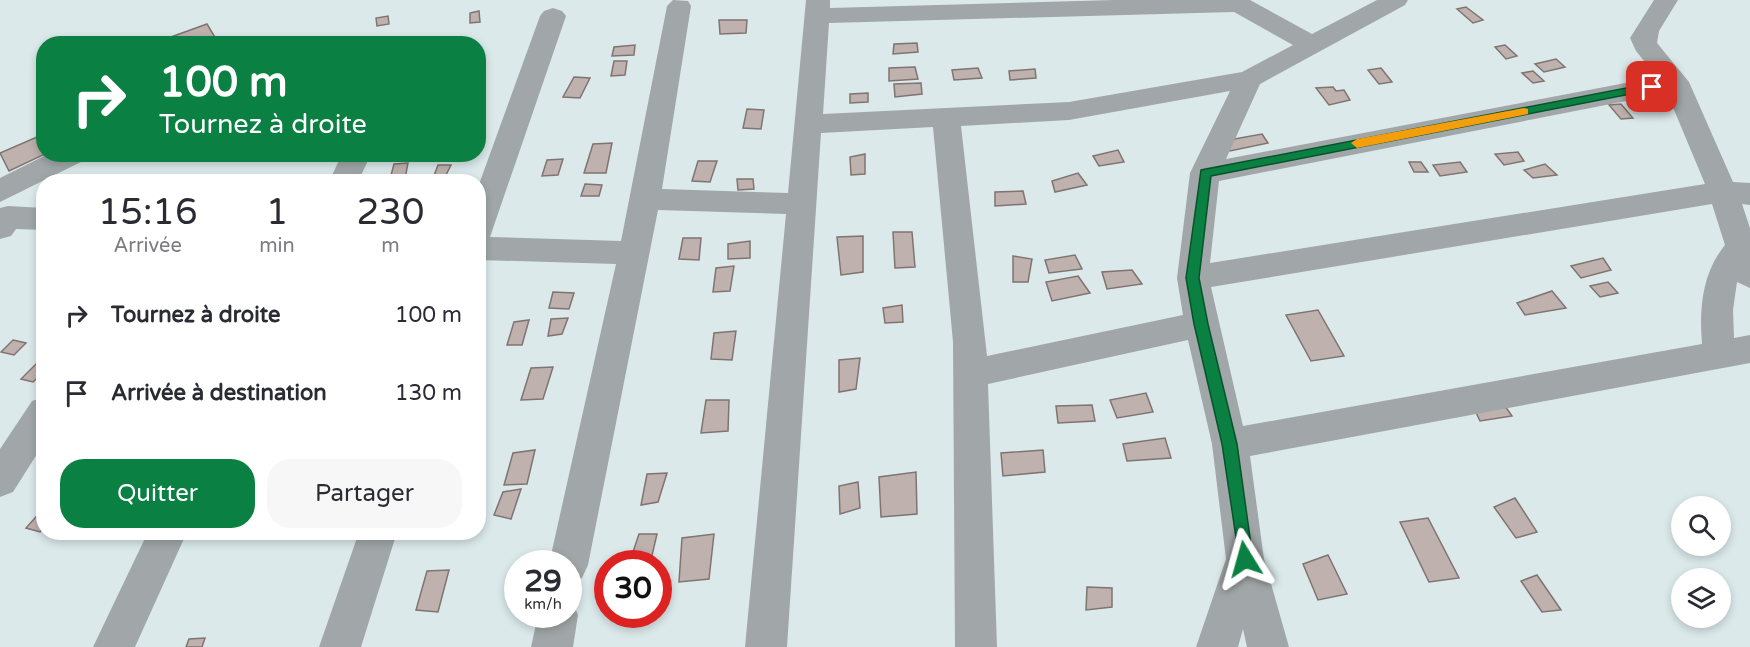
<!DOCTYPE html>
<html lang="fr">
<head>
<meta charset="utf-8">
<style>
  :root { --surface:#fff; --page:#f7f7f7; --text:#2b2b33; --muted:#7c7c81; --accent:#0b8043 }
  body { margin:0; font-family:"Varela Round",sans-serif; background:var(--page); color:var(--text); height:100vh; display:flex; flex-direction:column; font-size:22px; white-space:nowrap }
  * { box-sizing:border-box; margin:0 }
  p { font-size:20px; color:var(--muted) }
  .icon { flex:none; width:33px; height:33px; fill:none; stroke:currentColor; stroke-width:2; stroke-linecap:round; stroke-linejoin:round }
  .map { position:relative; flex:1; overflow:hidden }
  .sheet { position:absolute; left:36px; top:174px; width:450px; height:366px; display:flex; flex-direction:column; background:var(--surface); border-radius:24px; box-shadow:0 3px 9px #0003 }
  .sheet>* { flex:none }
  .guide { position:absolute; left:36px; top:36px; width:450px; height:126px; border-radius:24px; box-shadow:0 3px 9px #0003; background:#0b8043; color:#fff; overflow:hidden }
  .controls { position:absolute; left:1671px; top:496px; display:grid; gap:12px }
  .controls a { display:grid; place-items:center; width:60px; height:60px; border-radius:50%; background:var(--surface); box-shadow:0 3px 9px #0003; font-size:30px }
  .speed { position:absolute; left:504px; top:550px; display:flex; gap:12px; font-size:30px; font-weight:700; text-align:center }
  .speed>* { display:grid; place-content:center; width:78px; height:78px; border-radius:50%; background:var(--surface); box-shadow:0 3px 9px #0003; line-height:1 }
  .speed small { font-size:15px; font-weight:400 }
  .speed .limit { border:9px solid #d22; background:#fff; color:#111 }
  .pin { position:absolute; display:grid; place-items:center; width:51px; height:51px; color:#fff; margin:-26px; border-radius:12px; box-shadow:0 3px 9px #0006 }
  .me { position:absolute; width:66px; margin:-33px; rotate:352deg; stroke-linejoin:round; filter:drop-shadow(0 0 4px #0008) }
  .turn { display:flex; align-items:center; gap:21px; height:126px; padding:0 24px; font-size:27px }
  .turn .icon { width:78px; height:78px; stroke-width:2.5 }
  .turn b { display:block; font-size:42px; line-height:51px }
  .eta { display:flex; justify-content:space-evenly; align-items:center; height:102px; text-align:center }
  .eta b { font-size:36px; font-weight:600; line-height:42px }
  .primary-button { display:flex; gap:12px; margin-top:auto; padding:12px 24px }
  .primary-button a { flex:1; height:69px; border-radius:24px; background:var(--accent); color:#fff; font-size:24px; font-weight:600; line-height:69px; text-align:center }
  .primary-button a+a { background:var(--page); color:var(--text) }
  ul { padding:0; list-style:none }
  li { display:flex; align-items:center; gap:18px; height:78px; padding:0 24px }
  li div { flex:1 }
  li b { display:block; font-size:22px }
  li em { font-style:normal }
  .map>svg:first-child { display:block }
</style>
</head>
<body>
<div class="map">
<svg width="1750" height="647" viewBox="0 0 1750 647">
  <rect width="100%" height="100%" fill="#dbe9eb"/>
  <g fill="#beb1ae" stroke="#807471" stroke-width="1.5">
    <polygon points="1466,7 1483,20 1473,23 1457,9"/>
    <polygon points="479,11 480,22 470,23 470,13"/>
    <polygon points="388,16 389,24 377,26 376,18"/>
    <polygon points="719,20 747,20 746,33 720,34"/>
    <polygon points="207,24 219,44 162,44 160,41"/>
    <polygon points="917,43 918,52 893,54 894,44"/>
    <polygon points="635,45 634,55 612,56 614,47"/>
    <polygon points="1505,45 1517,56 1506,59 1495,47"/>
    <polygon points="1556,59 1565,67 1544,72 1535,64"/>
    <polygon points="614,61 627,61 625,75 611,76"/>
    <polygon points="915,67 918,79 889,81 889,68"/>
    <polygon points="978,68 982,78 954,80 952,70"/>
    <polygon points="1381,68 1392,82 1379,84 1368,70"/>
    <polygon points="1035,69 1036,78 1010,80 1009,71"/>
    <polygon points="1533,71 1544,81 1533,83 1522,73"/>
    <polygon points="574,77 590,78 580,98 563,97"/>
    <polygon points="921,83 922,94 895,97 894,84"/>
    <polygon points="1333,87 1336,91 1344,90 1350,100 1329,105 1316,88"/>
    <polygon points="868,93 868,102 850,103 850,94"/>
    <polygon points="1621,104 1633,118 1621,119 1609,105"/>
    <polygon points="747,109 764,110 761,129 743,128"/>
    <polygon points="1262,134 1268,143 1230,151 1223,141"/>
    <polygon points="37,137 45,154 9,171 0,153"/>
    <polygon points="612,143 606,173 584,173 593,144"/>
    <polygon points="1118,150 1124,162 1099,166 1093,156"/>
    <polygon points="1518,152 1524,161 1504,165 1495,154"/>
    <polygon points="237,154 258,154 232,161 231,156"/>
    <polygon points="865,154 865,174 851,175 850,157"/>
    <polygon points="563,159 558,175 542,176 547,160"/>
    <polygon points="698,161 717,161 710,182 692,181"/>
    <polygon points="1409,162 1421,162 1428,172 1414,172"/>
    <polygon points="1460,162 1467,172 1440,176 1433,165"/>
    <polygon points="408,163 405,179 390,179 394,164"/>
    <polygon points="1545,164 1557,175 1533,178 1524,170"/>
    <polygon points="438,165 451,165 443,181 432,181"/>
    <polygon points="1078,173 1087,185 1055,192 1052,181"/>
    <polygon points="737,179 753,179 754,189 738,190"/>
    <polygon points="585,184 602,185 599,196 581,196"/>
    <polygon points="1023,191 1026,204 995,206 995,192"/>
    <polygon points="893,232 912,232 915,267 895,268"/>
    <polygon points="863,236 863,272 841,275 837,237"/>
    <polygon points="683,238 701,238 699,260 679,259"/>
    <polygon points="750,241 750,258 728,259 728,244"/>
    <polygon points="1075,255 1082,269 1049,273 1045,260"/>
    <polygon points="1013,256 1032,259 1028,282 1013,282"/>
    <polygon points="1603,258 1611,270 1581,278 1571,266"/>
    <polygon points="734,266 730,291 713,292 716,268"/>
    <polygon points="1132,270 1142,284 1107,289 1102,272"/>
    <polygon points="1078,276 1090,293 1052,301 1046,282"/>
    <polygon points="1608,282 1618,293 1600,297 1590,286"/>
    <polygon points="1552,291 1566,308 1525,315 1517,303"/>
    <polygon points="553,292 574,293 569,309 549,308"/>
    <polygon points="902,305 903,322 885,323 883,308"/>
    <polygon points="1318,310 1344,356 1311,361 1286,315"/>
    <polygon points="568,318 562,334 548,336 551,319"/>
    <polygon points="529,320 522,345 507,345 514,322"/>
    <polygon points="736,331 732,360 711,359 714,333"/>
    <polygon points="13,340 26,343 14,355 1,352"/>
    <polygon points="860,358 856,389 839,392 839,360"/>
    <polygon points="40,360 44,361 44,372 33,382 21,379"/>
    <polygon points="553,367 543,399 521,400 531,368"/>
    <polygon points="1146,393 1153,412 1117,418 1110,400"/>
    <polygon points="1500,399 1512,416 1480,421 1473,406"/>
    <polygon points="706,400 729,400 728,431 701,433"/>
    <polygon points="1092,405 1095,421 1058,423 1056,406"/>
    <polygon points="1165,438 1171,458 1127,461 1123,444"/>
    <polygon points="535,450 527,484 504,485 513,453"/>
    <polygon points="1043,450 1045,472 1003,476 1001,453"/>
    <polygon points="916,472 917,514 881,517 879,477"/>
    <polygon points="667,473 658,502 641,505 647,474"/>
    <polygon points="858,482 860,508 840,514 839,486"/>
    <polygon points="521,489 511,519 494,515 503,492"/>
    <polygon points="1515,498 1537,532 1516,538 1494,507"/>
    <polygon points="43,509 44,528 40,532 26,528"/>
    <polygon points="1428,518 1459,578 1429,582 1400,522"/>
    <polygon points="639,534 657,534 650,564 629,564"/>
    <polygon points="714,534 709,579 679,582 682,538"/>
    <polygon points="1328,555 1347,594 1318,600 1303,564"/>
    <polygon points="449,570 438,612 416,610 427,571"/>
    <polygon points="1537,575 1561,610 1542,612 1521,581"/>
    <polygon points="1087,587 1112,588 1112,607 1086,610"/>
    <polygon points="205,638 202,647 186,647 189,639"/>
  </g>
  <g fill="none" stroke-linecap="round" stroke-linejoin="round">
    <g fill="#a1a7a8" fill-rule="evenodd">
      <path d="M673,0L688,1L691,6L662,189L788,193L806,0H830V8L1114,0H1250L1312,34L1377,0H1408L1405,5L1260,84L1226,159L1657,77L1636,51L1630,38L1654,0H1678L1659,31L1657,43L1689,82L1733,182L1750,183V205L1742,204L1750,228V288L1737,282L1733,310L1734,338L1750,335V363L1250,456L1264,559L1289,647H1247L1243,629L1238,647H1196L1226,559L1212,444L1188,340L988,384L997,647H955L953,342L933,127L821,133L787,647H745L786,214L658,210L588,565L582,578L568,583V564H549L616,264L478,260V187L540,16L544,11L553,8L562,11L566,16L490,237L621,241L667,6ZM1234,12L1293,45L1242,72L1069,102L823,114L829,23ZM1230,91L1190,173L1177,278L1183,315L987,356L961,126L1069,120ZM1667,93L1705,184L1210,263L1219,181ZM1712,204L1725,245C1702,273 1699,309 1702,344L1243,426L1211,287Z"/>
      <polygon points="48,154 87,154 83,161 0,202 0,178"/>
      <polygon points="342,154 371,154 358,182 329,182"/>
      <polygon points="8,206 44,208 44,230 16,229 11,236 0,239 0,208"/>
      <polygon points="44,397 44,443 13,492 0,497 0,449 32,401"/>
      <polygon points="148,532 187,532 135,647 93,647"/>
      <polygon points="359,532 397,532 361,647 319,647"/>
      <polygon points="568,599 572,601 578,615 573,647 531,647 538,615 568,615"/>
    </g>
  </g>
  <polygon fill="#0b8043" stroke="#07532c" stroke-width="1.5" points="1652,83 1658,87 1656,89 1211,176 1199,278 1208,324 1237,444 1253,559 1251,564 1245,567 1240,564 1222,444 1194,324 1186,278 1201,170"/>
  <polygon fill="#f59e0b" points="1524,108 1528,109 1528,114 1357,148 1351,143 1357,139"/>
</svg>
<div class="controls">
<a><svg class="icon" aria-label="search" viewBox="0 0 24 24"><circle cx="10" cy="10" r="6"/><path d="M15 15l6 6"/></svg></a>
<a><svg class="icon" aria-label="layers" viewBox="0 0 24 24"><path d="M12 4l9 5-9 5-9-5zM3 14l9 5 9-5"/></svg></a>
</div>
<div class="speed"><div>29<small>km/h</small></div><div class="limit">30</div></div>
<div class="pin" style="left:1652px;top:87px;background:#d93025"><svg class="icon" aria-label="arrive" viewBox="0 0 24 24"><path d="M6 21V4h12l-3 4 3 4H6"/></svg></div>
<svg class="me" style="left:1245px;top:559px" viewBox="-20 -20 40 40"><path d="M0-17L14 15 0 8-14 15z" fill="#0b8043" stroke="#fff" stroke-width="4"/></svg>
<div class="guide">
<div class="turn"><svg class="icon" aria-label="right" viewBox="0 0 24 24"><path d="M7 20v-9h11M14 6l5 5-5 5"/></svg><div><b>100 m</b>Tournez à droite</div></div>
</div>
<section class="sheet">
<div class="eta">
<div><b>15:16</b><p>Arrivée</p></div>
<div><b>1</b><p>min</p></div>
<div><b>230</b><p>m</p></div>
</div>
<ul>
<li><svg class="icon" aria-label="right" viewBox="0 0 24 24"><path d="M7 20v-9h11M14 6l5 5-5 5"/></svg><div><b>Tournez à droite</b></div><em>100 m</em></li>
<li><svg class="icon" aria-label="arrive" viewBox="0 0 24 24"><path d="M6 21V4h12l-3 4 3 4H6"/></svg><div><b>Arrivée à destination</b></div><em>130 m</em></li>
</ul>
<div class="primary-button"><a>Quitter</a><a>Partager</a></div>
</section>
</div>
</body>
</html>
